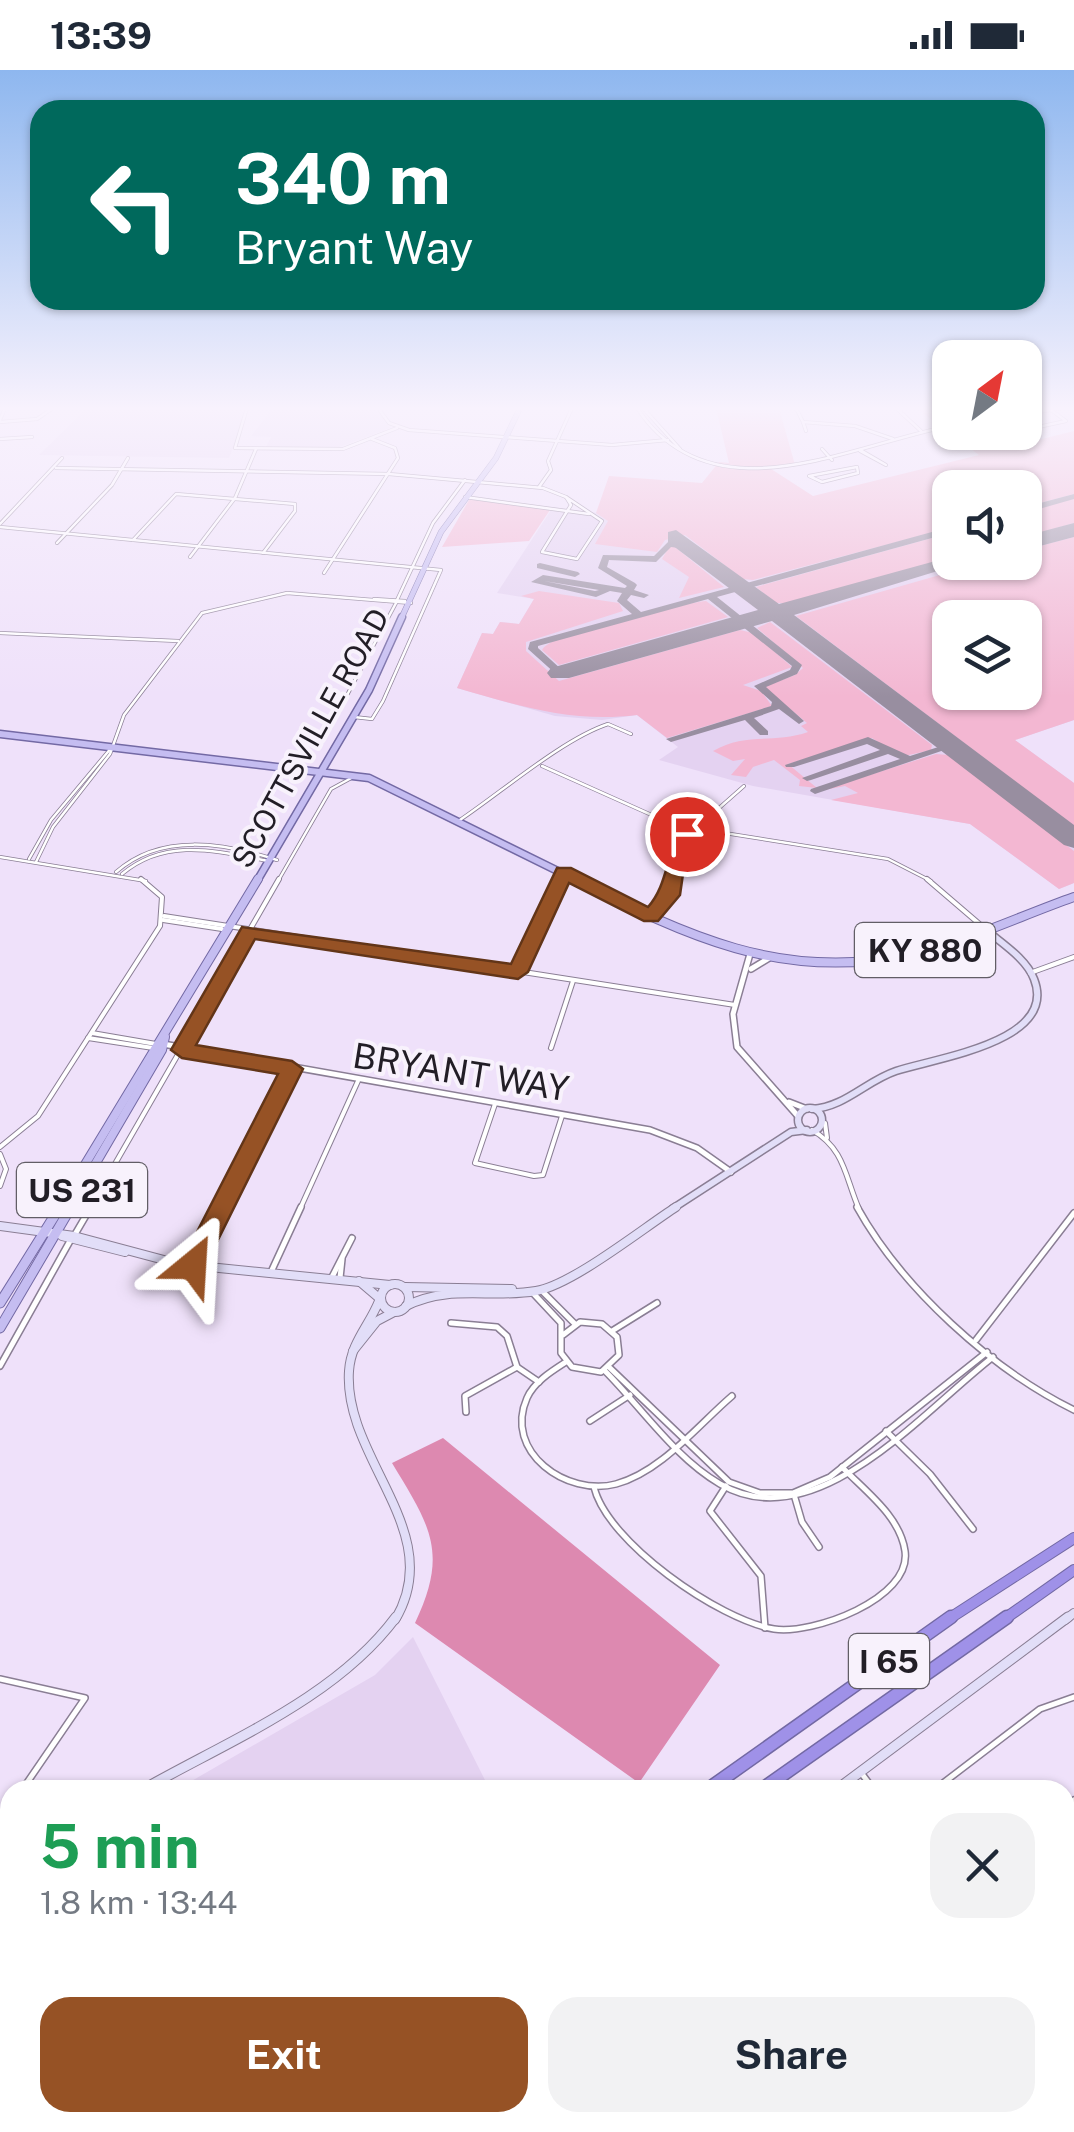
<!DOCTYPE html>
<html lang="en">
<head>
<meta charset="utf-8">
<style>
  :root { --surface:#fff; --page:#f2f2f3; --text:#1f2937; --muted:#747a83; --accent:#965225 }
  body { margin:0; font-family:"Public Sans",sans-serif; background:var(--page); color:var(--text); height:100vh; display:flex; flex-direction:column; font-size:38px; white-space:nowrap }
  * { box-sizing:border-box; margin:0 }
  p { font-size:32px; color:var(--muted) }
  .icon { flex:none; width:55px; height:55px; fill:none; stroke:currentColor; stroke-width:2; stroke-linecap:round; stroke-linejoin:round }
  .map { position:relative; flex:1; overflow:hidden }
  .sheet { position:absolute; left:0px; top:1710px; width:1075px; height:352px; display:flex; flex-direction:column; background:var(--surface); border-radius:30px 30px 0 0; box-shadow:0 2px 8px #0004 }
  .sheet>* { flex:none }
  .hud { position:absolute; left:30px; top:30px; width:1015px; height:210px; border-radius:30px; box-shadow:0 2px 8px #0004; background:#00695c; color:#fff; overflow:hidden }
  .needle { width:65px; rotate:32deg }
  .tools { position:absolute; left:932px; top:270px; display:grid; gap:20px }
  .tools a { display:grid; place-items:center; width:110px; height:110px; border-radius:20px; background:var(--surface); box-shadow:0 2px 8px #0004; font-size:50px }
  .pin { position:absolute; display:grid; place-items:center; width:85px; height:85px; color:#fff; margin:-42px; border:5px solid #fff; border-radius:50%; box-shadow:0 2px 10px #0007 }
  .me { position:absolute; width:110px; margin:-55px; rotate:27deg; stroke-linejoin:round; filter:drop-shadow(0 0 8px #0008) }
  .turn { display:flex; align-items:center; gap:35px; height:210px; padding:0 40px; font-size:45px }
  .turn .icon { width:130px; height:130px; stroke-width:2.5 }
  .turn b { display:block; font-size:70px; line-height:85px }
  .round { display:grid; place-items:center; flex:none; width:105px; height:105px; border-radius:30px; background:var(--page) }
  .head { display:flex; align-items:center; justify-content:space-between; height:170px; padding:0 40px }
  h1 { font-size:60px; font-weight:700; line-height:75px; color:#1e9e55 }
  .button { display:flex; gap:20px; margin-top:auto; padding:20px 40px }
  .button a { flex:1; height:115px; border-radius:30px; background:var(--accent); color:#fff; font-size:40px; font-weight:700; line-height:115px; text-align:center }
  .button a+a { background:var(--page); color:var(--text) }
  .status { display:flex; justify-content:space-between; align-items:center; height:70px; padding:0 50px; background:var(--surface); direction:ltr }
  .status svg { height:28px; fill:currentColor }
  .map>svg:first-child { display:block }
</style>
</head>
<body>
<div class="status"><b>13:39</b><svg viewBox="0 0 49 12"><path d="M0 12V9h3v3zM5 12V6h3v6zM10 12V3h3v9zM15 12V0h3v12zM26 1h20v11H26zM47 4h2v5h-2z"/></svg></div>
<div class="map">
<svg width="1074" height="2062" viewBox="0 0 1074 2062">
  <rect width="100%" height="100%" fill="#efe1fa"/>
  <g fill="#e4d2f1" fill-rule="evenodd">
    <polygon points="87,338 247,339 247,344 229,388 39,385"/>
    <polygon points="273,338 375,338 390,358 337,378 266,377 271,367 251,366"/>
    <path d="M1074,414V650L1015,670L1074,713V813L1059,819L970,754L753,716L659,690L678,677L637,645L602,650L555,646L457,618L482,563L493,564L500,552L519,554L534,529L497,523L553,437L843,475L950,447V492H1025V427ZM950,548H1025V622H950Z"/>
    <polygon points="413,1567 490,1720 176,1720 375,1605"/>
  </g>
  <g fill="#f3b7d2" fill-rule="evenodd">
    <polygon points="716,338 779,338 795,395 768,397 813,426 979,385 916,338 950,338 950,362 1015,363 1030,372 1074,361 1074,424 1025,437 1025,418 950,418 950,458 753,510 743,509 685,465 665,470 657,482 595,474 608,451 596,443 609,406 702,413 719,392 729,393"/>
    <polygon points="1074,428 1074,453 1025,467 1025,442"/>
    <polygon points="469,430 473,429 550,440 529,471 442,477"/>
    <polygon points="950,463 950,488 786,533 776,533 756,517"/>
    <path d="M1074,467V650L1015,670L1074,713V756L796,546L982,493L1025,492V480ZM950,548H1025V622H950Z"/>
    <polygon points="669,477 675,477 724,517 679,528 689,507 662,489"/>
    <path d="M539,521L619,533L623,541L526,572V581L559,611L740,560L753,563L792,597L743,615L761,621L772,636L667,668L637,645C572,653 519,636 457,618L482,563L493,564L500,552L519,554L534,529L521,526Z"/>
    <path d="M706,531L728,547L559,595L542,580C550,562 679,534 706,531Z"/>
    <path d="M770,552L932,675L931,680L900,687L872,668L788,694L817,718L799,716L800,710L774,690L753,697L746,707L731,705L745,689L733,691L713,681C745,662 774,674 808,662L801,656L807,653L764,617L795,605L803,598L757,558Z"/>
    <polygon points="936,684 948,685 1074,781 1074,813 1059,819 970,754 831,730 858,723 845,716 819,721"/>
  </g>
  <path fill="#dd89b0" d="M443,1368L720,1595L639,1713L415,1553C449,1482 430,1456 392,1393Z"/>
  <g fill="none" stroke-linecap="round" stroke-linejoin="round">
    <g fill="#988ea0" fill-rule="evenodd">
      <polygon points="1074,424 1074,429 1025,443 1025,437"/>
      <path d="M950,457V463L717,527L802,595L797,604L766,617L804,651L799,654L779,639L754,648L768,661V665H760L745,650L671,672L666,669L771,636L772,632L754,616L790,600L792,596L708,529L538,576V578L563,601V605H557L528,579L530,572L632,544L617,531L622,523L610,521L596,527L531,512L543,505L625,518L627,516L598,498L603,485L654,486L669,471L691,476L687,479L671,477L656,492L609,490L607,497L635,513L637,515L634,520L649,525L644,528L631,525L627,530L641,542ZM544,511L599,520L595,521Z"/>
      <polygon points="540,493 578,502 580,504 575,507 537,498 537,494"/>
      <polygon points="868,667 910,686 951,673 956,676 815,724 810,721 811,719 900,689 888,684 811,710 807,711 802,708 880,680 867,674 794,697 786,697 785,695"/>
    </g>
    <g fill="#988ea0" fill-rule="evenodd">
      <polygon points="1074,453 1074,467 1025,480 1025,466"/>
      <polygon points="676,460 779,534 950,487 950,492 967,492 794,545 1074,755 1074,778 1064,775 772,551 569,608 551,608 547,603 551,598 758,540 668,472 668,462"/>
    </g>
    <g stroke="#8a7e94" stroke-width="4">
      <g id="minor-far2">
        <polyline points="247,338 235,378 343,379 397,358"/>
        <polyline points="378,338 389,353 409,360 612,375 668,370"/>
        <path d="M637,338C711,450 850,375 950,356"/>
        <polyline points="643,338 680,379"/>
        <polyline points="796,338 803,352 855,356 893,369"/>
        <polyline points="813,338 819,338"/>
        <polyline points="896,338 921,361"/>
        <polyline points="1025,344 1063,338"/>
        <polyline points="0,350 5,338"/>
        <polyline points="0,352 37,349 53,338"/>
        <polyline points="803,352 806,361"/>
        <polyline points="1025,352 1038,357 1066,351 1051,340"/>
        <polyline points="0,369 32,367"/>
        <polyline points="822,379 832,390"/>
        <polyline points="860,381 886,395 862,381"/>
        <polygon points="857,397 858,403 822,412 809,406"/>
        <polyline points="56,398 389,404 543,418 566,427"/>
        <polyline points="539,417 551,400 548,391 572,338"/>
        <polyline points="465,427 589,444"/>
        <polygon points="566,427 602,451 577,489 542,482 571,435"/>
        <polyline points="0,454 62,388"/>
        <polyline points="0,457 441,500 383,631 372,649 354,647"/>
        <polyline points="133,470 176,424 295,434 295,441 263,483"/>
        <polyline points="57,473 112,415 128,388"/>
        <polyline points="190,487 235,428 256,379"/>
        <polyline points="324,503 398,388 395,378 372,369"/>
        <polyline points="374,529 405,531"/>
        <polyline points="397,530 433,453 465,410"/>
        <polyline points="0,563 178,571"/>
        <polyline points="337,644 396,533"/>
        <polyline points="542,696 674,755 888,789 931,811"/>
        <path d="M460,750C503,721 563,669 608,654L631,664"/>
        <polyline points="0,787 146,811"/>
        <polyline points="29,789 51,750 112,677"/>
        <polyline points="36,792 53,757 110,684 124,645 202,543 287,523 411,533"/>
        <path d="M116,802C161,762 224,773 277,790"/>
        <path d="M122,804C166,767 216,781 268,791"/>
        <polyline points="278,811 331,719 355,706"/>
        <polyline points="560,811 564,803"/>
        <polyline points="672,811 684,769 744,716"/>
      </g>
    </g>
    <g stroke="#8a7e94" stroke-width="6">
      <g id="minor-far1">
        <polyline points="927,809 983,857"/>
        <polyline points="164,846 735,935"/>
        <polyline points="651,847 666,830 672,809"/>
        <polyline points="163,850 222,859"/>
        <polyline points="518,902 561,809"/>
        <polyline points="1030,903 1074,887"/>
        <polyline points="92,963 156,974"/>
        <polyline points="88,968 153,978"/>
        <polyline points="551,978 573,911"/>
        <polyline points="495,1034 475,1093 534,1106 543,1105 562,1046"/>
        <polyline points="825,1053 827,1068"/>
        <path d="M812,1060C845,1079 845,1107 859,1139"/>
        <polyline points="0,1077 38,1046 160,856 162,827 141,809"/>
        <polyline points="0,1084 6,1099 0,1116"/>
        <polyline points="89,1139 279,809"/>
        <polyline points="221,1139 292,999"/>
        <polyline points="300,1139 358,1011"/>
      </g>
    </g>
    <g stroke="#8a7e94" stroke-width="8">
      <g id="minor">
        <path d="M857,1137C902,1218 991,1299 1074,1340"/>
        <polyline points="74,1166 91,1137"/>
        <polyline points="193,1195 222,1137"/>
        <polyline points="271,1202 301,1137"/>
        <polyline points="332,1207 352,1168"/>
        <polyline points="340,1208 342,1189"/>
        <polyline points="532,1222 561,1253 561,1283 572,1297 601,1302 619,1285 617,1267 602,1254 580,1252 563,1265"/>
        <polyline points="543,1222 575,1254"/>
        <polyline points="451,1253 497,1257 507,1266 517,1297 539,1312"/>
        <polyline points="612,1261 657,1233"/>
        <polyline points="976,1270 1074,1143"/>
        <path d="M566,1292C552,1301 534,1312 527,1328C503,1382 567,1427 616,1414C661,1402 698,1355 732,1326"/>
        <polyline points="0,1296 70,1171"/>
        <polyline points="610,1298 729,1412 760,1423 793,1423 830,1407 987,1282"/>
        <path d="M605,1301C641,1337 675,1388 720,1414C816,1470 923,1341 993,1287"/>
        <polyline points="466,1342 465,1326 517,1297"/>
        <polyline points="590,1351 630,1325"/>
        <polyline points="886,1361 930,1404 973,1459"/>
        <polyline points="726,1416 710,1441 761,1506 765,1558"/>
        <path d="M594,1417C607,1472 719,1550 774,1559C812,1565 912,1529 905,1481C900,1446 865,1421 842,1397"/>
        <polyline points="795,1428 802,1452 819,1477"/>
        <polyline points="0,1609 85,1628 22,1720"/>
        <polyline points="862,1704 874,1720"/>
        <polyline points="852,1709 860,1720"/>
        <polyline points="934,1720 1040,1639 1074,1627"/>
        <polyline points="1065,1738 1074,1730"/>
        <polyline points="0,1752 10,1738"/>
        <polyline points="5,1798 10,1814"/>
        <polyline points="1065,1882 1074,1865"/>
        <polyline points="0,1980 10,1956"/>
        <polyline points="868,2052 878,2062"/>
        <polyline points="973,2062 978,2052"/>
      </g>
    </g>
    <g stroke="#8a7e94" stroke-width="8">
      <g id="tertiary">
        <polyline points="750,884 733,944 737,977 797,1045"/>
        <polyline points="751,899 769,888"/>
        <polyline points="163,974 650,1060 697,1078 731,1102"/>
        <polyline points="789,1032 807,1039"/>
      </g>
    </g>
    <g stroke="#8a7e94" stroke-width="9">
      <g id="secondary-far2">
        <circle cx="810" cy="1050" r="12"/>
        <path d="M812,1039C845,1037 866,1011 896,1001C935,988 1059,972 1034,909C1026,888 1001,873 985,859"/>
        <polyline points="672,1139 791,1062 807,1060"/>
      </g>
    </g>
    <g stroke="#8a7e94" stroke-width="10">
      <g id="secondary-far1">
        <polyline points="0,1156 74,1166 179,1194 390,1215"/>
        <polyline points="62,1166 125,1182"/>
        <polyline points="359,1211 379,1228"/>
        <circle cx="395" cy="1228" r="14"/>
        <polyline points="405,1217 512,1219"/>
        <path d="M379,1231C369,1256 351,1272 349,1301C343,1389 448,1462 395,1550"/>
        <path d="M406,1236C449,1214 491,1229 536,1221C572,1215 642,1159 676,1137"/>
        <polyline points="353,1281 377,1251 394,1242"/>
        <polyline points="1065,1550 1074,1543"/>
      </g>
    </g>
    <g stroke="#8a7e94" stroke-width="11">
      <g id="secondary">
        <path d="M142,1720C228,1671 336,1628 396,1547"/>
        <polyline points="836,1720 1068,1547"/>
        <polyline points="0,1801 10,1796"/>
        <polyline points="375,2062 388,2052"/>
      </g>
    </g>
    <g stroke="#7369a4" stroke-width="6">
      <polyline id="primary-far3" points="401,549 441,462 496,388 520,338"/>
    </g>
    <g stroke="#7369a4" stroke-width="9">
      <g id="primary-far2">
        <polyline points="0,664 369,708 578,811"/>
        <polyline points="257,811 369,620 402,547"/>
      </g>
    </g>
    <g stroke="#7369a4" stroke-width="10">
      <g id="primary-far1">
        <path d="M573,809C684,864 779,912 908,885C964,873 1020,846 1074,827"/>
        <polyline points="58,1139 258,809"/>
        <polyline points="69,1139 162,980 165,967"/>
      </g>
    </g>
    <g stroke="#7369a4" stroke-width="11">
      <g id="primary">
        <polyline points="0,1233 60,1137"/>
        <polyline points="0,1258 71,1137"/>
      </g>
    </g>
    <g stroke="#7369a4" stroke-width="12">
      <g id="motorway-far1">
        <polyline points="947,1550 1074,1468"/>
        <polyline points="1003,1550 1074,1500"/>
      </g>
    </g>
    <g stroke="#7369a4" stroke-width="15">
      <g id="motorway">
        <polyline points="707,1720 951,1547"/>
        <polyline points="761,1720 1007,1547"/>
        <polyline points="225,2062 239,2052"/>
        <polyline points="287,2062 300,2052"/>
      </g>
    </g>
    <use href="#minor-far2" stroke="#fff" stroke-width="2.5"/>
    <use href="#minor-far1" stroke="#fff" stroke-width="4"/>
    <use href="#minor" stroke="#fff" stroke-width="5"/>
    <use href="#tertiary" stroke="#fff" stroke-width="5"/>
    <use href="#secondary-far2" stroke="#e2def8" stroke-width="6"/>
    <use href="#secondary-far1" stroke="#e2def8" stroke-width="8"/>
    <use href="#secondary" stroke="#e2def8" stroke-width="9"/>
    <use href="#primary-far3" stroke="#c5bdf1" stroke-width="5"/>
    <use href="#primary-far2" stroke="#c5bdf1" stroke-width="6"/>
    <use href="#primary-far1" stroke="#c5bdf1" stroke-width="8"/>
    <use href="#primary" stroke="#c5bdf1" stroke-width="9"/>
    <use href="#motorway-far1" stroke="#9f91e8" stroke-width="10"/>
    <use href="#motorway" stroke="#9f91e8" stroke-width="12"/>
  </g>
  <linearGradient id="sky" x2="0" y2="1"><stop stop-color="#8eb7ef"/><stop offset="0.54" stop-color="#f8f2fd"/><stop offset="1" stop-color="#f8f2fd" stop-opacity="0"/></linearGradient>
  <rect width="1074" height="627" fill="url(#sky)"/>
  <path fill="#965225" stroke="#623518" stroke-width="2.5" d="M681,760L697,764L685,790L680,825L658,851H644L569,813L528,902L518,909L255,869L196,975L292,991L303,999L202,1202H184L180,1195L278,1004L182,988L171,980L242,857L511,894L557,798H571L648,837C667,816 666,786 681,760Z"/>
  <g text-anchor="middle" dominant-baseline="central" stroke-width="8" stroke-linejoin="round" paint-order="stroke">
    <g font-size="30" fill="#221e26" stroke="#f8f2fc">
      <text transform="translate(310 668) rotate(-61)">SCOTTSVILLE ROAD</text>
    </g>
    <g fill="#f8f2fc" stroke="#625e66" stroke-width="2.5">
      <rect x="855" y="853" width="140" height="54" rx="8"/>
      <rect x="17" y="1093" width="130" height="54" rx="8"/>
      <rect x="849" y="1564" width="80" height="54" rx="8"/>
    </g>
    <g font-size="32" font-weight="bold" fill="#221e26">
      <text x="925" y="880">KY 880</text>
      <text x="82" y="1120">US 231</text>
      <text x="889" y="1591">I 65</text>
    </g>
    <g font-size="35" fill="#221e26" stroke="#f8f2fc">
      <text transform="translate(461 1002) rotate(9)">BRYANT WAY</text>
    </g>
  </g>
</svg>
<div class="tools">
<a><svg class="needle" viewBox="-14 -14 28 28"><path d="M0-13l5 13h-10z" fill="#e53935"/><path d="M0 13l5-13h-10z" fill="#747a83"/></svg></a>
<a><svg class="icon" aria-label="sound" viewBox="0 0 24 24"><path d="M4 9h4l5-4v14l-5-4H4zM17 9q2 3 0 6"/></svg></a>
<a><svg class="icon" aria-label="layers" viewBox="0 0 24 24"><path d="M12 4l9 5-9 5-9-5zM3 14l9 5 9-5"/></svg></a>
</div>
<div class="pin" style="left:687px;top:764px;background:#d93025"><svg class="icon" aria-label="arrive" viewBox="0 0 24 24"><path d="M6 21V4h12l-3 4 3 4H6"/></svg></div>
<svg class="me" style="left:193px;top:1195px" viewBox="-20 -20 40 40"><path d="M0-17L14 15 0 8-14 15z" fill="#965225" stroke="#fff" stroke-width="4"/></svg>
<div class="hud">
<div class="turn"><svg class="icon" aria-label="left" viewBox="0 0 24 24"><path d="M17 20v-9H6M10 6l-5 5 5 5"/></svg><div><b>340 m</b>Bryant Way</div></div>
</div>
<section class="sheet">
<div class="head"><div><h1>5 min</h1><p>1.8 km · 13:44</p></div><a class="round"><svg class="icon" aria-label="close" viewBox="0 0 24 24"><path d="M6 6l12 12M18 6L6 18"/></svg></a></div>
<div class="button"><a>Exit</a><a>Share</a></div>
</section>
</div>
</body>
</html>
